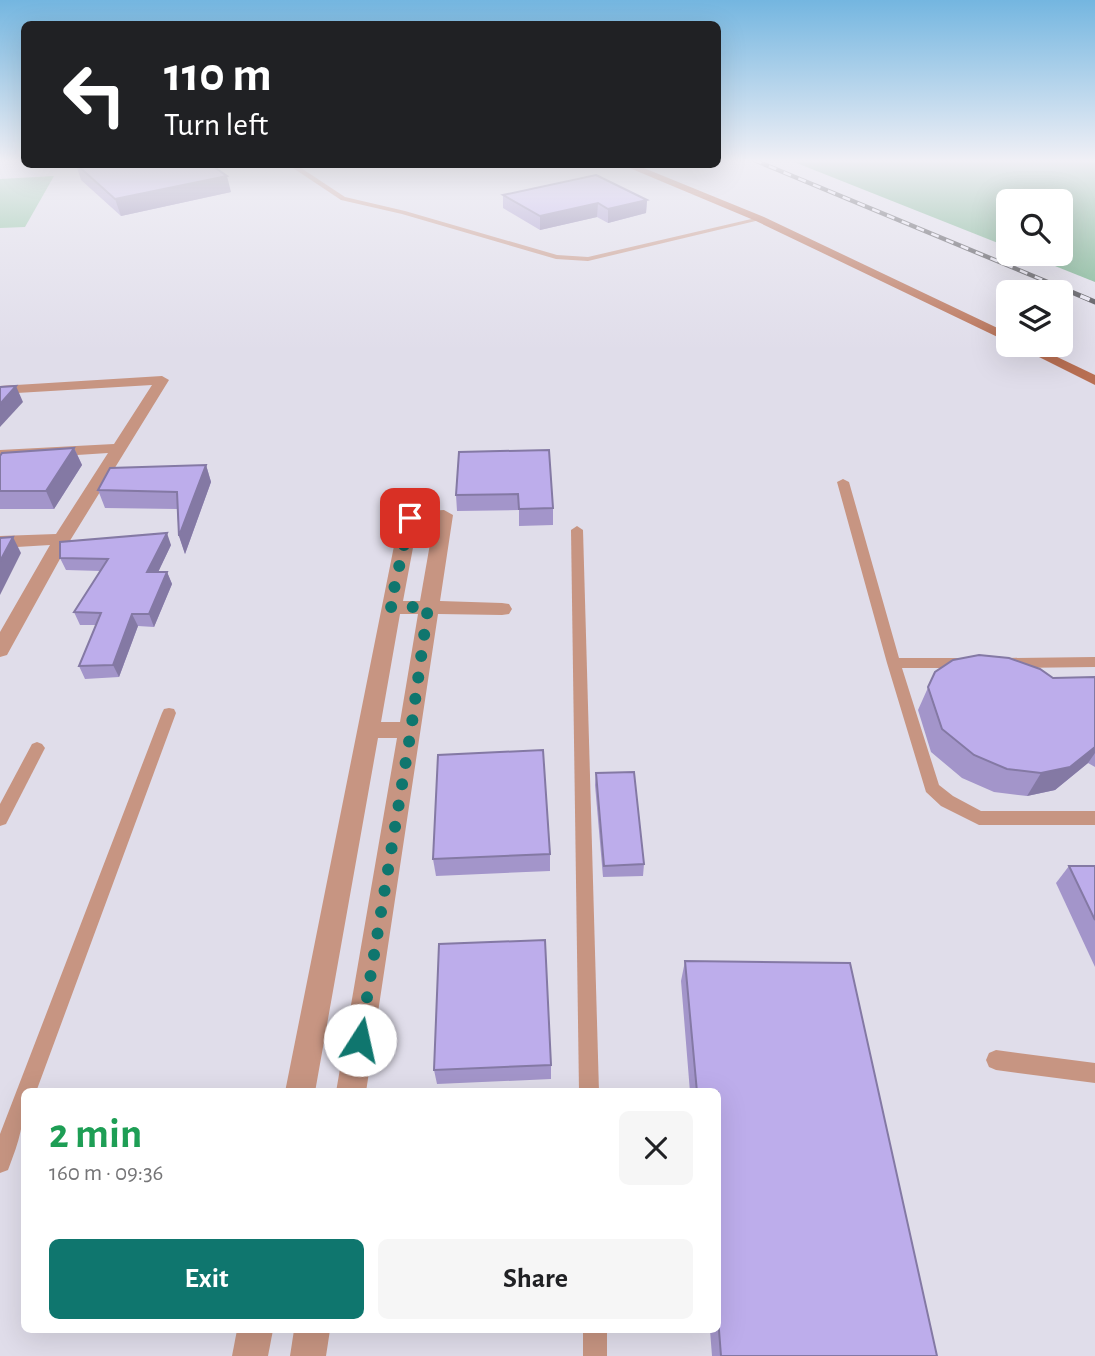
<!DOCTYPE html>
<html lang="en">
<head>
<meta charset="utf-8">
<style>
  :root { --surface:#fff; --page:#f6f6f6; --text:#202124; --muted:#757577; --accent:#0f766e }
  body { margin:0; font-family:"Alegreya Sans",sans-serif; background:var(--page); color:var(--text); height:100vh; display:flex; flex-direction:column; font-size:26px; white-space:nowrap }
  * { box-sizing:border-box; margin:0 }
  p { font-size:23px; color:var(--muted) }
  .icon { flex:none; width:38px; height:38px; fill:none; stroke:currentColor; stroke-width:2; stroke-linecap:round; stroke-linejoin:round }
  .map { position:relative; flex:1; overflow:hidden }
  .panel { position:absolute; left:21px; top:1088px; width:700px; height:245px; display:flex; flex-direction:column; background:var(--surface); border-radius:10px; box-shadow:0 7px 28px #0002 }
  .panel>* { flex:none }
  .top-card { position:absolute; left:21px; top:21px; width:700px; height:147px; border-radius:10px; box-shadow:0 7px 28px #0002; background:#202124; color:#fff; overflow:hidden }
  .fabs { position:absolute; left:996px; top:189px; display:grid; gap:14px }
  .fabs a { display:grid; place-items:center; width:77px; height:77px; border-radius:10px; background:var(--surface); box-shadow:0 7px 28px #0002; font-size:35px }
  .pin { position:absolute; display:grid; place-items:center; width:60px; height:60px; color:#fff; margin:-30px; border-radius:14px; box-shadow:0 4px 10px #0006 }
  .me { position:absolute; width:77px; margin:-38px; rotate:10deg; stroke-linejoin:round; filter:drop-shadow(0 0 5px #0008) }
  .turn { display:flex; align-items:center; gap:24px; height:147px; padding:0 28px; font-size:32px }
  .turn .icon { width:91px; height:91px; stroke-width:2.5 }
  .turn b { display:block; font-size:49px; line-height:60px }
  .round { display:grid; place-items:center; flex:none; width:74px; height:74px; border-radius:10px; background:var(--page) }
  .summary { display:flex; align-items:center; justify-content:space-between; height:119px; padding:0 28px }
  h1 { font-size:42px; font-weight:700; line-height:52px; color:#1e9e55 }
  .primary-button { display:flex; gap:14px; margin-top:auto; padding:14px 28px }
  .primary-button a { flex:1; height:80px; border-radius:10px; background:var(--accent); color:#fff; font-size:28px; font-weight:700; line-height:80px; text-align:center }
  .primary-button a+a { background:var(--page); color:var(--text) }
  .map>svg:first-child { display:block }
</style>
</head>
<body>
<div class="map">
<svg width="1095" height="1356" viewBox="0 0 1095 1356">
  <rect width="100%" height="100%" fill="#e0ddea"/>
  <polygon fill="#84bf98" points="54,176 25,227 0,228 0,179"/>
  <polygon fill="#6dad84" points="789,160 1095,160 1095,282 1025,254 1060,254 1060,201 1008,201 1008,247"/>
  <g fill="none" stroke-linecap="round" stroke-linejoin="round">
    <g fill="#c79582" fill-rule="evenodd">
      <polygon points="287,164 295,164 345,197 405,211 557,255 588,257 760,217 764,219 588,261 556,259 402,214 341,200"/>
      <polygon points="843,479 849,482 899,658 964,658 971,663 964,668 902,668 939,785 953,796 981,811 1095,811 1095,825 979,825 941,806 926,792 887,663 837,482"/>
      <polygon points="577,526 583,530 599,1092 579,1092 571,530"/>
      <polygon points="1095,657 1095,667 1005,668 998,663 1005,658"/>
      <path d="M169,708L174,709L176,713L36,1092H24C24,1125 20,1139 8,1170L0,1173V1134L162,713L164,709Z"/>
      <polygon points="37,742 42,744 45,748 6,824 0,826 0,804 32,744"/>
      <polygon points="996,1050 1095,1063 1095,1083 996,1070 989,1067 986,1060 989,1053"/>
      <rect x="583" y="1330" width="24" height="26"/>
    </g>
    <g fill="#c79582" fill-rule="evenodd">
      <polygon points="162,376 169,380 71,539 7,655 0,657 0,632 50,545 0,548 0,536 56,534 108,453 0,460 0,450 114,444 152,385 0,394 0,386"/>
      <path d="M444,510L453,515L440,601L502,603L509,604L512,609L509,614L502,615L438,614L366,1092H336L397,738H378L315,1092H285L399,521L407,512ZM418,521H434L420,601H403ZM400,614H418L400,722H381Z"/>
      <polygon points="237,1330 273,1330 268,1356 232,1356"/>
      <polygon points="294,1330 330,1330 326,1356 290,1356"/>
    </g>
    <g fill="#b86f53" fill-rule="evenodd">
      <polygon points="620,164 634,164 764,217 1008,333 1008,342 756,221"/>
      <polygon points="1015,345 1032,345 1095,375 1095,385"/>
    </g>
    <g stroke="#424146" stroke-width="4.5">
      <polyline id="rail-far1" points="754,160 1067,290"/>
    </g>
    <g stroke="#424146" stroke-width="5">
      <polyline id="rail" points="1062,288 1095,302"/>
    </g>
    <use href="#rail-far1" stroke="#edeaf7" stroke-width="2.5" stroke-dasharray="8" stroke-linecap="butt"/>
    <use href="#rail" stroke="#edeaf7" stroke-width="3.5" stroke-dasharray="10" stroke-linecap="butt"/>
  </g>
  <g fill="#a395ca">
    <polygon points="76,164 231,192 121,216 81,180"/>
    <polygon points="503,195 647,200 646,213 608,223 597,217 540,230 503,208"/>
    <polygon points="74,448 82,465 54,509 0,509 0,456"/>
    <polygon points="459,452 553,508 553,525 519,526 519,510 457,511 456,495"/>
    <polygon points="206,465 211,482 185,554 179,536 177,509 105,508 98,490"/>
    <polygon points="171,545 158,572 167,572 172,584 154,627 138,626 119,677 85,679 79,666 96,625 80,625 74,612 101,571 66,570 60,558"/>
    <polygon points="935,672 1053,678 1095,677 1095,767 1088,763 1055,790 1027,796 994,792 962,778 931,752 918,710"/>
    <polygon points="596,773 644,864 643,876 603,877 595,785"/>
    <polygon points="550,854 550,871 436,876 433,859"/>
    <polygon points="1069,866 1095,866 1095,967 1056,883"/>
    <polygon points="685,961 937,1356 712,1356 710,1330 718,1330 718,1092 690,1092 681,981"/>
    <polygon points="551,1065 551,1079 437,1084 434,1070"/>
  </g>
  <g fill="#8479a4">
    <polygon points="227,176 231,192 121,216 115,199"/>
    <polygon points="647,200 646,213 608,223 608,209"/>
    <polygon points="598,203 597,217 540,230 540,216"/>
    <polygon points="16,386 23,402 0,427 0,404"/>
    <polygon points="74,448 82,465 54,509 46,491"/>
    <polygon points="206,465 211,482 185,554 179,536"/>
    <polygon points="167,533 171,545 152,585 147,572"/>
    <polygon points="13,537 21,553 0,595 0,561"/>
    <polygon points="167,572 172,584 154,627 149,614"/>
    <polygon points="132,614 138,626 119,677 113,665"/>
    <polygon points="1095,747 1095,753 1088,763 1055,790 1027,796 1041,773"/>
  </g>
  <g fill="#bdadeb" stroke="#8479a4" stroke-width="2">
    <polygon points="76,164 210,164 227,176 115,199"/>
    <polygon points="596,175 647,200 608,209 598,203 540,216 503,195"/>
    <polygon points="16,386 0,404 0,387"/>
    <polygon points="74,448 46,491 0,491 0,456 2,453"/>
    <polygon points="549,450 553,508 519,509 518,494 456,495 459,452"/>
    <polygon points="206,465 179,536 177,492 98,490 110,468"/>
    <polygon points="167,533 147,572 167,572 149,614 132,614 113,665 79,666 101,613 74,612 108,559 60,558 60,542"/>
    <polygon points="13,537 0,561 0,538"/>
    <polygon points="979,655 1009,658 1040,669 1053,678 1095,677 1095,747 1070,767 1041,773 1007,769 974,755 942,729 928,687 935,672 953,660"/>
    <polygon points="543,750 550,854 433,859 438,755"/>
    <polygon points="634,772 644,864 604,866 596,773"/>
    <polygon points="1069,866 1095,866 1095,920"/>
    <polygon points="545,940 551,1065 434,1070 439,944"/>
    <polygon points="685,961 850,963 937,1356 721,1356 718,1317 718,1092 697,1092"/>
  </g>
  <linearGradient id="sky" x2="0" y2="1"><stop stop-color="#74b6e0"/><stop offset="0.46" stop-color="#f1f0f6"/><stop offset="1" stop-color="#f1f0f6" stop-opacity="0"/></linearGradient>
  <rect width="1095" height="350" fill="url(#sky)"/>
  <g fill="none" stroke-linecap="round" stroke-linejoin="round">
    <polyline stroke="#0f766e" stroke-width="12" stroke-dasharray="0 21.6" points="360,1040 411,730 428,607 390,607 410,518"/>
  </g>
</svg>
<div class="fabs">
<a><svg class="icon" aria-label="search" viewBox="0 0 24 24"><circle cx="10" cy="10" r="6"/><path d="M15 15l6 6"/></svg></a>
<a><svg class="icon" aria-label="layers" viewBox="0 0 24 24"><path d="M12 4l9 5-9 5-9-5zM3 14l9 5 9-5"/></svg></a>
</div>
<div class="pin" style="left:410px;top:518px;background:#d93025"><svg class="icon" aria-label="arrive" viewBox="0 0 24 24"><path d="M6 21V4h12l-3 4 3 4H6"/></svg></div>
<svg class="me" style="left:360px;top:1040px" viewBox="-20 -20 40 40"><circle r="19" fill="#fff"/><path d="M0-13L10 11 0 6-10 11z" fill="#0f766e"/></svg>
<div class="top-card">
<div class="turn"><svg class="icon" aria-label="left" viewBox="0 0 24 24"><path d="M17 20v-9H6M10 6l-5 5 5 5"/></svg><div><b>110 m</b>Turn left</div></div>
</div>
<section class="panel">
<div class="summary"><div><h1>2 min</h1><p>160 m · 09:36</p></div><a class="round"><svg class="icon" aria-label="close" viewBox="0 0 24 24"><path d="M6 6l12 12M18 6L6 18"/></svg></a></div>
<div class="primary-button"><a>Exit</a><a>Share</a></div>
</section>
</div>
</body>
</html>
